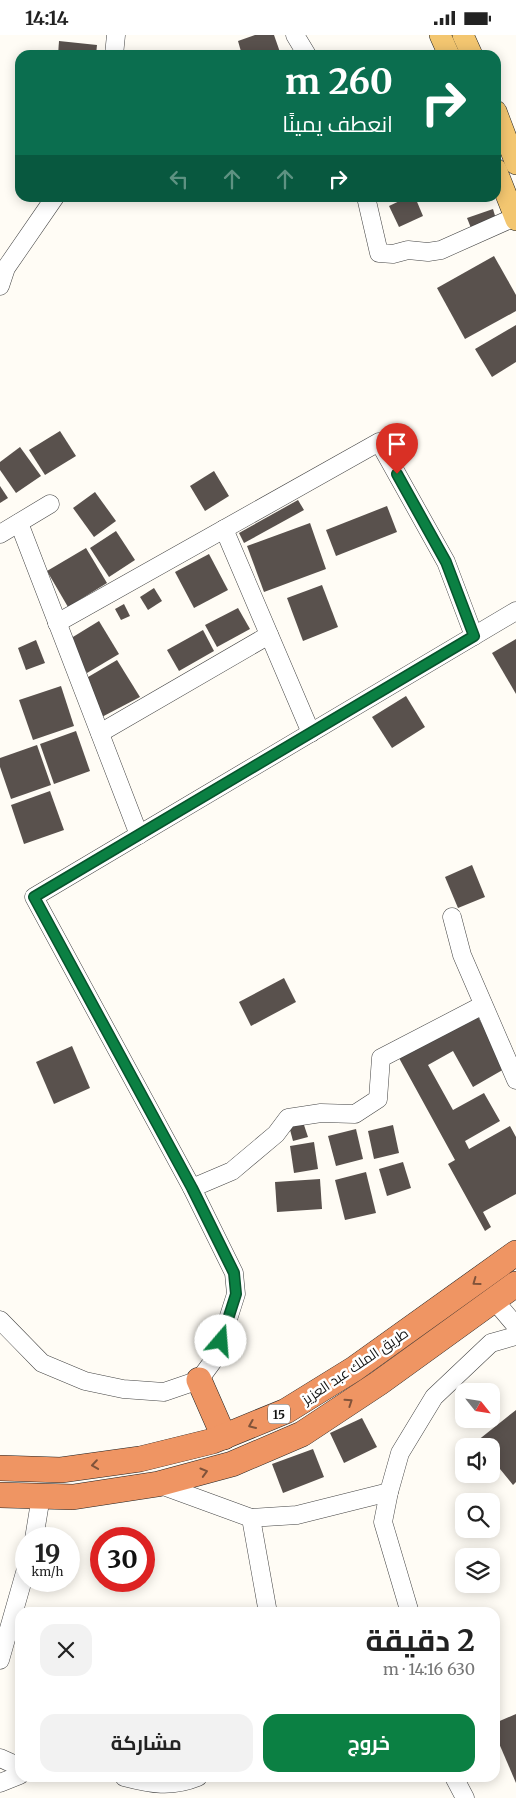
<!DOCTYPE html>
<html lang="ar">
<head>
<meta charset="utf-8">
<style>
  :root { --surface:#fff; --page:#f2f2f2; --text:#222; --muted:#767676; --accent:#0b8043 }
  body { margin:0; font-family:Merriweather,Cairo,serif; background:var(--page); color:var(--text); direction:rtl; height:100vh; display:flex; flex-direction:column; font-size:19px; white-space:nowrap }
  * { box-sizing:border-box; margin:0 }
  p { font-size:16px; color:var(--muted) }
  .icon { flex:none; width:28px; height:28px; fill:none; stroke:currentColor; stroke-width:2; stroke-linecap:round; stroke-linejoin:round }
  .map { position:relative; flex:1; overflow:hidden; direction:ltr }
  .sheet { position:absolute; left:15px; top:1572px; width:485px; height:175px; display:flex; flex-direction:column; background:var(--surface); border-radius:15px; box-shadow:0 2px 12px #0003; direction:rtl }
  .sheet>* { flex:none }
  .top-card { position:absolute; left:15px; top:15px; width:486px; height:152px; border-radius:15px; box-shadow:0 2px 12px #0003; direction:rtl; background:#0b6e4f; color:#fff; overflow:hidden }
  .needle { width:32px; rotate:120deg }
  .tools { position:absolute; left:455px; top:1348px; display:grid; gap:10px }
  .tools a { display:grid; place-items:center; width:45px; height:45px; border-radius:10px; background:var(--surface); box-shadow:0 2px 12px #0003; font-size:25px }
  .speed { position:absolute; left:15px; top:1492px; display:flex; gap:10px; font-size:25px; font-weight:700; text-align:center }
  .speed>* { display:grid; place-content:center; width:65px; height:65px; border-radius:50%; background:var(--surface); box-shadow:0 2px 12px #0003; line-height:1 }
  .speed small { font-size:12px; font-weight:400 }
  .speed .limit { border:8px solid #d22; background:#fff; color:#111 }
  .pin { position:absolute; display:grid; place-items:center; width:42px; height:42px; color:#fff; margin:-51px -21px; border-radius:50% 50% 50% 0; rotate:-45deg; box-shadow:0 0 5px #0007 }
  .pin .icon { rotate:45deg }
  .me { position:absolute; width:55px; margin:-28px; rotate:18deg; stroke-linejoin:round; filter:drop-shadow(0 0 4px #0008) }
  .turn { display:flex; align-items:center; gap:18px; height:105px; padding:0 25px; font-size:22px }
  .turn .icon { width:65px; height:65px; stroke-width:2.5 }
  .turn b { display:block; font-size:35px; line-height:42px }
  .lanes { display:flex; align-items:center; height:48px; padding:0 25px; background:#0003; justify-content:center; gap:25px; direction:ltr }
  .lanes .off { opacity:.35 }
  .round { display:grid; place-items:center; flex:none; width:52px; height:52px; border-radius:15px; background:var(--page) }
  .overview { display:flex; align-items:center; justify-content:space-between; height:85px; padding:0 25px }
  h1 { font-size:30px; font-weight:700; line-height:38px }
  .primary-button { display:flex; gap:10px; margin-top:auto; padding:10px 25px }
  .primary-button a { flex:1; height:58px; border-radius:15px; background:var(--accent); color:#fff; font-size:20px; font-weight:700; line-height:58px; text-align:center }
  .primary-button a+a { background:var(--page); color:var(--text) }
  .status { display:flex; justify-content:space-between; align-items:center; height:35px; padding:0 25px; background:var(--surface); direction:ltr }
  .status svg { height:14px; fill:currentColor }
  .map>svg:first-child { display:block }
</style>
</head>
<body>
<div class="status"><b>14:14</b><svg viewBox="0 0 49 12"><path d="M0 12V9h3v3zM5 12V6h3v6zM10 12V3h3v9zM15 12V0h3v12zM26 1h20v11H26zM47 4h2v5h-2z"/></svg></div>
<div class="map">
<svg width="516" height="1763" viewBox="0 0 516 1763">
  <rect width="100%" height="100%" fill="#fffcf5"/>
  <g fill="#59514d">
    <polygon points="255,0 274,0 281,20 242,20 238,6"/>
    <polygon points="59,6 97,10 96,20 58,20"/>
    <polygon points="408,162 415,162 423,181 399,192 389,171"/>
    <polygon points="493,174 496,184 471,193 467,183"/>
    <polygon points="494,221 516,260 516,276 465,304 437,253"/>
    <polygon points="516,290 516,327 492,342 475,314"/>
    <polygon points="60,396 76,421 45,440 29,415"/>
    <polygon points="20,412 41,441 16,458 0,435 0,427"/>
    <polygon points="214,436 229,461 205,476 190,451"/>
    <polygon points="0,451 8,463 0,468"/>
    <polygon points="95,457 116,486 94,502 73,473"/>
    <polygon points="298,465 304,475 244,508 239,498"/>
    <polygon points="387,471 397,497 336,521 326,495"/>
    <polygon points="310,488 326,534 264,557 247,511"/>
    <polygon points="116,496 135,525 109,542 90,513"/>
    <polygon points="86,513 107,548 68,572 47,536"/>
    <polygon points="209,519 228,555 194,573 175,537"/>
    <polygon points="322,550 338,592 303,606 287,563"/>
    <polygon points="154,553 162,566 148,575 140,562"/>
    <polygon points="124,569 130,581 121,585 115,574"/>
    <polygon points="238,573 250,594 217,612 205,590"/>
    <polygon points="99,586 119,619 87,638 68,605"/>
    <polygon points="203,595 214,616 179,636 167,615"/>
    <polygon points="516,604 516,659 492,618"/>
    <polygon points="36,605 45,628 26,635 18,613"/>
    <polygon points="117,625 140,662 98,684 83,645"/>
    <polygon points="61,651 74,691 33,705 19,665"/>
    <polygon points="406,661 425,692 392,713 372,682"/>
    <polygon points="76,696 90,736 54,749 40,709"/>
    <polygon points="37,710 51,750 11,764 0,732 0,723"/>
    <polygon points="50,756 64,795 24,809 11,770"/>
    <polygon points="472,830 485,862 458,873 445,842"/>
    <polygon points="284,943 296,967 251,991 239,967"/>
    <polygon points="477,980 506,1033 473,1052 453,1016 428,1030 453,1075 484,1058 500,1086 465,1106 469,1114 510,1091 516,1102 516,1159 483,1177 491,1192 485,1196 448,1129 455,1125 399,1023"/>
    <polygon points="72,1011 90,1053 54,1069 36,1027"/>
    <polygon points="303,1087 308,1102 293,1106 289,1091"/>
    <polygon points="393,1090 399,1118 374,1124 368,1096"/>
    <polygon points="356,1094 363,1124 336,1131 328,1101"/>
    <polygon points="314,1107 318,1134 294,1138 290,1111"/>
    <polygon points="403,1127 411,1153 387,1161 379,1134"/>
    <polygon points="366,1137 376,1178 345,1185 335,1145"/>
    <polygon points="320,1144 322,1174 277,1177 275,1147"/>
    <polygon points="516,1375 516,1447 513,1450 491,1423 491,1411 481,1411 477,1406"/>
    <polygon points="362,1383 377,1412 344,1428 330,1398"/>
    <polygon points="313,1414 324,1442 283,1458 272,1429"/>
    <polygon points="516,1679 516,1748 495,1699 495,1688"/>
  </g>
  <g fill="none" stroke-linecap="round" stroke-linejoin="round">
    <g stroke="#444" stroke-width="19">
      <g id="minor">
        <polyline points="295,0 307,20"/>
        <polyline points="114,20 116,0"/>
        <polyline points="366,162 379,218 393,219 408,215 428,217 441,215 515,182"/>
        <polyline points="0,251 6,233 55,162"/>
        <polyline points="19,488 139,800"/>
        <polyline points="224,494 311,698"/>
        <polyline points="0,499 50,469"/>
        <polyline points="57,588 379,407 446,527 474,601"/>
        <polyline points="100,698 269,600"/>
        <polyline points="452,882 462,920 516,1045"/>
        <polyline points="192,1153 232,1136 276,1099 288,1083 321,1078 355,1079 378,1064 381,1023 483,970"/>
        <polyline points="494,1265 516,1291"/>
        <polyline points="0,1285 42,1328 85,1346 123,1354 164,1357 199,1345 216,1322 236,1259 234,1238 192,1153 34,862 516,576"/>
        <polyline points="158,1449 251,1483 297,1480 389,1457"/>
        <polyline points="251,1483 268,1578"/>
        <polyline points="34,1504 41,1461"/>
        <polyline points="410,1578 383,1487 389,1457 400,1418 434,1362 491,1308 516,1301"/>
        <polyline points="0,1625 26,1534"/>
        <polyline points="0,1723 20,1732"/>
        <path d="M124,1742C151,1749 171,1753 198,1742"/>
        <polyline points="454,1742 465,1763"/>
        <polyline points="0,1748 20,1740"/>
      </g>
    </g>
    <g stroke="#222" stroke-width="22">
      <g id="major">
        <polyline points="440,0 449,20"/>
        <polyline points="463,0 472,20"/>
        <polyline points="496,76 516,129"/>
        <polyline points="496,134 516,185"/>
      </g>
    </g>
    <g stroke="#222" stroke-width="26">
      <g id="highway">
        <polyline points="199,1345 224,1402"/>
        <polyline points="0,1433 61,1435 140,1424 213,1406 286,1376 354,1334 516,1218"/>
        <polyline points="0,1460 73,1462 158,1449 232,1429 302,1399 379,1348 516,1249"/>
      </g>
    </g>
    <use href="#minor" stroke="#fff" stroke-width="18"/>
    <use href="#major" stroke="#f3c670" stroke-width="21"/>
    <use href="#highway" stroke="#ef9563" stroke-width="25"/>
  </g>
  <defs><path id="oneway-chevron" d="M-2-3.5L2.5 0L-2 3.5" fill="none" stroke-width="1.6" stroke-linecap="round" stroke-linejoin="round" transform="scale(1.25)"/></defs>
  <g stroke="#80533a">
    <use href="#oneway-chevron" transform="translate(476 1247) rotate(144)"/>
    <use href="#oneway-chevron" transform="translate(349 1367) rotate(-34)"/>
    <use href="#oneway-chevron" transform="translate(252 1390) rotate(157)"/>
    <use href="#oneway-chevron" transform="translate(95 1430) rotate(172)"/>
    <use href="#oneway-chevron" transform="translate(204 1437) rotate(-16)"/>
  </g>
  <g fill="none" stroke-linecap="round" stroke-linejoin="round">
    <g stroke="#07532c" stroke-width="12">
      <polyline id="route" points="221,1306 236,1259 234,1238 192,1153 34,862 474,601 446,527 397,439"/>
    </g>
    <use href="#route" stroke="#0b8043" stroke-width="9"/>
  </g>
  <g text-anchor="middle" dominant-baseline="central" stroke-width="5" stroke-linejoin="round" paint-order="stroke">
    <rect fill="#fff" stroke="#585858" stroke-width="1" x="268" y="1369.5" width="22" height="19" rx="4"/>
    <g font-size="12" font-weight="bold" fill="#111">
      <text x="279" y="1379">15</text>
    </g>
    <g font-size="14" fill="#111" stroke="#fff">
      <text transform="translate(355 1331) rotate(-34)">طريق الملك عبد العزيز</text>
    </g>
  </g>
</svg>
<div class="tools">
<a><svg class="needle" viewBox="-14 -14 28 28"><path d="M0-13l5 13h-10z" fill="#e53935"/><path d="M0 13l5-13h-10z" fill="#767676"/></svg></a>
<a><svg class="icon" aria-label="sound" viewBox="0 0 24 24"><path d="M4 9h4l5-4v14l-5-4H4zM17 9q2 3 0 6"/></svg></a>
<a><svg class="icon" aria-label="search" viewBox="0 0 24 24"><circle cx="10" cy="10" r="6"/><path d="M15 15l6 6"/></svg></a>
<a><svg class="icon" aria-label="layers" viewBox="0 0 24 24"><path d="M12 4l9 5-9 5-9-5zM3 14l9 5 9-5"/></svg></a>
</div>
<div class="speed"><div>19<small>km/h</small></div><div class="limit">30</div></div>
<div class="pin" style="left:397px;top:439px;background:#d93025"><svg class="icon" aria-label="arrive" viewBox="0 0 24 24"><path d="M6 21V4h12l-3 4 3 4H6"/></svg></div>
<svg class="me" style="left:221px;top:1306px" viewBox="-20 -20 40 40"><circle r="19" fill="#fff"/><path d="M0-13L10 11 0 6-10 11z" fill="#0b8043"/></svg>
<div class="top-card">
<div class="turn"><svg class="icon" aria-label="right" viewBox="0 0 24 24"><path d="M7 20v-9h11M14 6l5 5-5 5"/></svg><div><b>260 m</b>انعطف يمينًا</div></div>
<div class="lanes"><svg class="icon off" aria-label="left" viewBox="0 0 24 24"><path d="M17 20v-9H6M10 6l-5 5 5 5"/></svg><svg class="icon off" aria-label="ahead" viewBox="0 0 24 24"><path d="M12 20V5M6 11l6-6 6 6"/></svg><svg class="icon off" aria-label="ahead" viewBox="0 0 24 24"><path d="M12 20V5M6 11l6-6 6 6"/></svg><svg class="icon" aria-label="right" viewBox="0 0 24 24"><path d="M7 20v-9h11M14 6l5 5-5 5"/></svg></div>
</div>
<section class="sheet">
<div class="overview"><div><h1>2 دقيقة</h1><p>630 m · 14:16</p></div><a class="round"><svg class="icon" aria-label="close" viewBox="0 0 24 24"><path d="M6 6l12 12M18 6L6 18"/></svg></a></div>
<div class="primary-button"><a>خروج</a><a>مشاركة</a></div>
</section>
</div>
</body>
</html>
